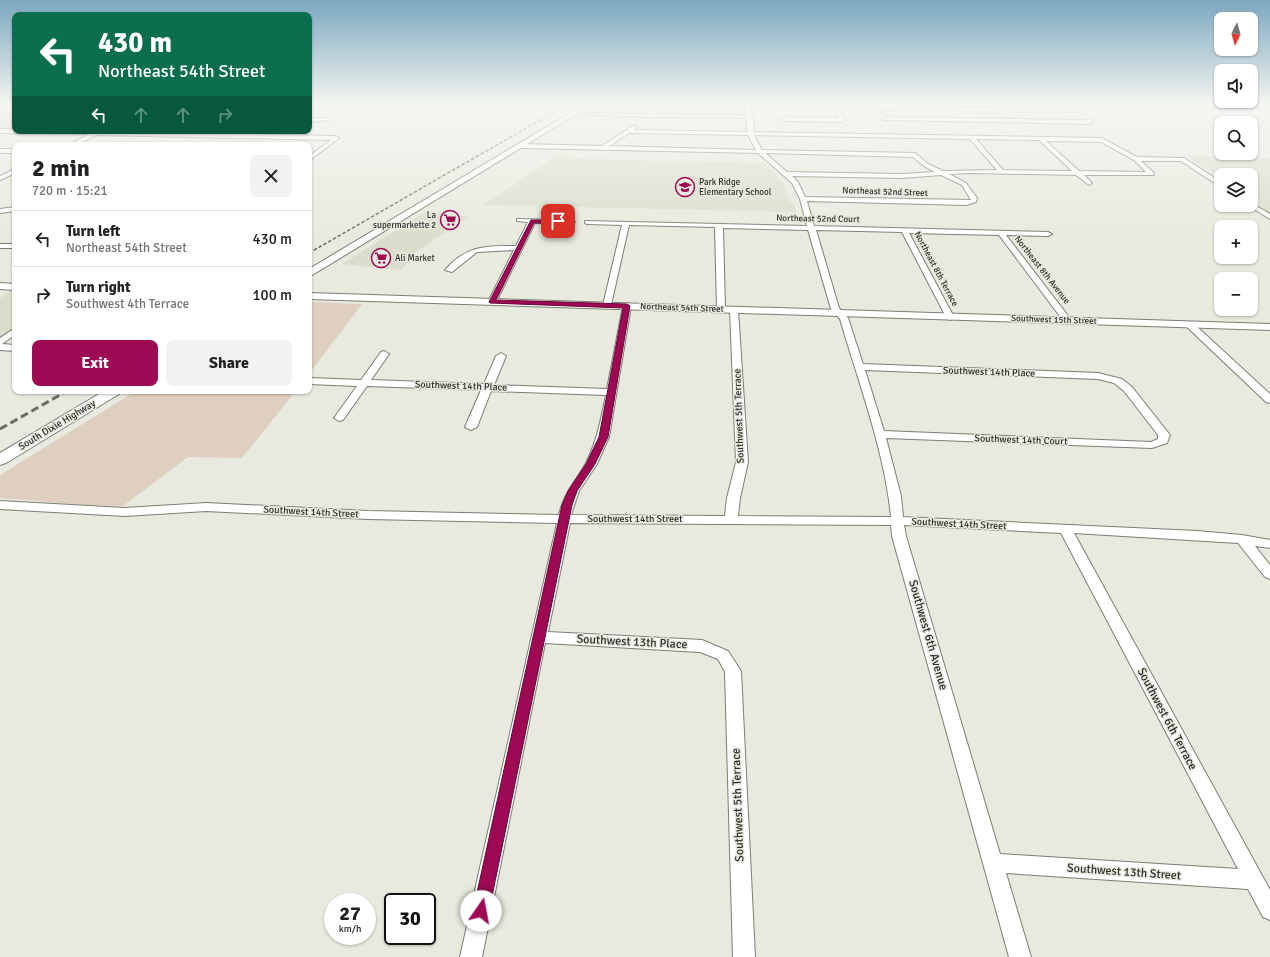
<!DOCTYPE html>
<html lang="en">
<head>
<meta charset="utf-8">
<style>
  :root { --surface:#fff; --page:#f2f2f2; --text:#202124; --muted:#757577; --line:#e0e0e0; --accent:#9e0954 }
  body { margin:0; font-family:Signika,sans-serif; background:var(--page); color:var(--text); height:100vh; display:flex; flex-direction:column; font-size:15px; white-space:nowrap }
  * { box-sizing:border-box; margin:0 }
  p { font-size:13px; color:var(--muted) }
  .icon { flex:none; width:22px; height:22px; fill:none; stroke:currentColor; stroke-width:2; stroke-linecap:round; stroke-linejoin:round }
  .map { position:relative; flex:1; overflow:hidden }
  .sheet { position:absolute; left:12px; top:142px; width:300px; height:252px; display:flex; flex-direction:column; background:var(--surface); border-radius:8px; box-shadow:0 1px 3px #0004 }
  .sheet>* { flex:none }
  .top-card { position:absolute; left:12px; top:12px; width:300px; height:122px; border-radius:8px; box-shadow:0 1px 3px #0004; background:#0b6e4f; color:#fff; overflow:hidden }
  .needle { width:26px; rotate:185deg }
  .controls { position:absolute; left:1214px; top:12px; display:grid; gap:8px }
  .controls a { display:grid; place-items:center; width:44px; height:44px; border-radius:8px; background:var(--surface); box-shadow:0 1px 3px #0004; font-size:20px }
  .speed { position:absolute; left:324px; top:893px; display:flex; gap:8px; font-size:20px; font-weight:700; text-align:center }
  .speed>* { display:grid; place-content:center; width:52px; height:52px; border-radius:50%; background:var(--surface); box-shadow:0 1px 3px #0004; line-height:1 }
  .speed small { font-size:10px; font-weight:400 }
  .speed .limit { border:2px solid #111; border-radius:6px; background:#fff; color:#111 }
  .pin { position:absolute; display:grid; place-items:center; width:34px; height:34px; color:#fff; margin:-17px; border-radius:8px; box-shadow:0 2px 6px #0006 }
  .me { position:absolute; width:44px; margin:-22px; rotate:12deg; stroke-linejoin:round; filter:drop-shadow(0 0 3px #0008) }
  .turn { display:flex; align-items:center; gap:14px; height:84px; padding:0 20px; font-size:18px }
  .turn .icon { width:52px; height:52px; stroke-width:2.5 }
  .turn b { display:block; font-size:28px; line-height:34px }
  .lanes { display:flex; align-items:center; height:38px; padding:0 20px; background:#0003; justify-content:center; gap:20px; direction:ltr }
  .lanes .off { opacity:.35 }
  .round { display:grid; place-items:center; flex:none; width:42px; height:42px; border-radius:8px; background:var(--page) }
  .summary { display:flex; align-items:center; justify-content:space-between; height:68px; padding:0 20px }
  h1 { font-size:24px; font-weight:800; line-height:30px }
  .cta { display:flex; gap:8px; margin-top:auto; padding:8px 20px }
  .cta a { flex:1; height:46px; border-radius:8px; background:var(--accent); color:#fff; font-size:16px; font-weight:800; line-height:46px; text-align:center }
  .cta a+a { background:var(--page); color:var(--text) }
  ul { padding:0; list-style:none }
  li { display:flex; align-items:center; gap:12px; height:56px; padding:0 20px; border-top:1px solid var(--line) }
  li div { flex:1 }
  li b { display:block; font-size:15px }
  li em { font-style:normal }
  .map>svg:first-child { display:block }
</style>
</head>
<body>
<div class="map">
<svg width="1270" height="957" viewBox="0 0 1270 957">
  <rect width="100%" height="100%" fill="#e8eadf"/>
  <g fill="#dbddcc">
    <polygon points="557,156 590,159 765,163 785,185 789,201 793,203 797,212 484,205"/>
    <polygon points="1185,156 1270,158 1270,214 1251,201 1251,175 1221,175 1221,178"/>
    <polygon points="427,211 468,217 411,255 407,264 400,270 342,264"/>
    <polygon points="15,288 15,328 0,339 0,298"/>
  </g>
  <g fill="#dfcfc0">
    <polygon points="15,113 15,131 0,131 0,115"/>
    <polygon points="309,302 362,304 309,374"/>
    <polygon points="136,391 296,391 242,458 188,457 123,506 86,505 0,498 0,475"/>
  </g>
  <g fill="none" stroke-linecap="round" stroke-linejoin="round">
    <g stroke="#7c7d73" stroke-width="2">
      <g id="minor">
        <polygon points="310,104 350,104 350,105 348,106"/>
        <path d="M662,104H668L655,114L746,115L745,104H749L754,121L753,132L1102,138L1137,157L1184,158L1221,182V187L1219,186L1181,161H1141L1154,173V175H1084L1092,183L1089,185L1076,175L970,173L949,174L966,183L977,198L976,202L966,205L807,201L814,226L1048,232L1052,234L1048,236L1006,235L1072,321L1068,324L1065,323L999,235L909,233L954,317L950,320L946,317L902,232L816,230L839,308L848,318L863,364L1098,373L1122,379L1132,387L1170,435L1167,443L1152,448L886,438L901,496L903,517L1197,531L1242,535L1270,540V548L1255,546L1270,565V579L1265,577L1238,543L1074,533L1270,890V920L1263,917L1248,889L1006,873L1031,957H1009L892,536L891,525L570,523L548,632L702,640L728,651L741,671L755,957H733L725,672L718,659L700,652L545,643L482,957H460L557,523L368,519L206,511L125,516L0,509V501L125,508L206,503L368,511L559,515C563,494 576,481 586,463C597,441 601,419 606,395L491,391L477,427L471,430L465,427L481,390L367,386L343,420L339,421L334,418L357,386L309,384V378L361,380L381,352L384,351L389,354L371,380L484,384L496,356L501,353L506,356L494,385L607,389L623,306L627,303L631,306L609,437L597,464L579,491L571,515L725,516L727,498L736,462L730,310L734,307L738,310L748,462L740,498L738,516L891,517C885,452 858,381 840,319L831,309L808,230L723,228L725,309L721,312L717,309L715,227L629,225L611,305L607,308L603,305L622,225L587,224L585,223V221L807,226L800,199L792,183L758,153L521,148L518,146L521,144L602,146L634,125L637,127L634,130L747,132V118L649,117L573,114L575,113L649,114ZM629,133L748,135L756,150L609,146ZM754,135L970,139L997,170L943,171L928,164L915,153L762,150ZM976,139L1039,140L1072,171L1003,170ZM1046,141L1101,142L1134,160L1146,172L1079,171ZM765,153L913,157L924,166L935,172L902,174L787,172ZM941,175L962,185L971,200L805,197L798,182L792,176L902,178ZM865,370L1098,379L1114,383L1124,391L1158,435V439L1151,442L884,431ZM904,525L1061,533L1238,869L1000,854L906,536Z"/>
        <polygon points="831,104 1076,110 1078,112 879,110 885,117 1090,120 1093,122 1090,124 884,120 874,109 840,109 845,120 842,122 784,121 781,119 784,117 839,118 835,108"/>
        <polygon points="15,111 15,113 0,115 0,113"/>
        <polygon points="309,118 327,118 330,120 309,122"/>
        <polygon points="0,129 336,136 339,138 309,161 309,156 331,140 96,135 76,145 69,145 89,134 0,133"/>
        <rect x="0" y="149" width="15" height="4"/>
        <polygon points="15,169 15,173 0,180 0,176"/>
        <polygon points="1251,203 1270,214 1270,219 1249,206 1248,205 1251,205"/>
        <polygon points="15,207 15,211 0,213 0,209"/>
        <path d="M517,219L571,220L575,222L571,224L535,223L496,302L495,304H489L488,302L514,250L477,252L452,272L445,270C467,245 485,246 516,246L528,222L517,221Z"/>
        <rect x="0" y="244" width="15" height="4"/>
        <polygon points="1190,322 1193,323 1270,394 1270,403 1266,402 1187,327 1187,323"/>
        <polygon points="15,328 15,335 2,344 15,345 15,351 0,350 0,338"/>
      </g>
    </g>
    <g stroke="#7c7d73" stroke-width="2">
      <g id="tertiary">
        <polygon points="0,283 15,284 15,290 0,289"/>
        <polygon points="309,293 1270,324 1270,330 309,299"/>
      </g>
    </g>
    <g stroke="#7c7d73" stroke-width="2">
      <g id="secondary">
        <polygon points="585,104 593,104 309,277 309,269"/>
        <polygon points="104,391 121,391 119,394 6,463 0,465 0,453"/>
      </g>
    </g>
    <use href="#minor" fill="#fff" fill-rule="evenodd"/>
    <use href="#tertiary" fill="#fff" fill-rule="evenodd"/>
    <use href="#secondary" fill="#fff" fill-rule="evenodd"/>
    <polyline stroke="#6c6d66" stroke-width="1.5" stroke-dasharray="3.5 2" stroke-linecap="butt" points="309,253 568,104"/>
    <polyline stroke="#6c6d66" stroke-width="3" stroke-dasharray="8 4" stroke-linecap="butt" points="0,429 67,391"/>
  </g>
  <linearGradient id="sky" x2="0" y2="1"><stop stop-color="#7ba7bf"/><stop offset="0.44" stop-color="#f5f6f1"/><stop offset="1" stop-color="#f5f6f1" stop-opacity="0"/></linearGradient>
  <rect width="1270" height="238" fill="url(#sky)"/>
  <polygon fill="#9e0954" stroke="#670637" points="531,220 558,220 561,221 558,223 534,223 496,300 627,304 630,306 608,437 595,464 577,491 572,505 489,911 486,917 481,919 475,917 473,911 562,505 568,491 586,464 599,437 623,308 490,303 489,302"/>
  <defs>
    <g id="school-ring" transform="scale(1)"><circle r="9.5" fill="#e8eadf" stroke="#9e0954" stroke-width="1.5"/><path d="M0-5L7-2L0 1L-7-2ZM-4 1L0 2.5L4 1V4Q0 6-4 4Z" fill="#9e0954"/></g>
    <g id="supermarket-ring" transform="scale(1)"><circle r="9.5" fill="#e8eadf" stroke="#9e0954" stroke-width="1.5"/><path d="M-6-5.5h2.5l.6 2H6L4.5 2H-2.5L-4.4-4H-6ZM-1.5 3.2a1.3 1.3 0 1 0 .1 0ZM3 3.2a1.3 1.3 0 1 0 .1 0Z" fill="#9e0954"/></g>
  </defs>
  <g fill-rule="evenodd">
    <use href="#school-ring" x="685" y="187"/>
    <use href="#supermarket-ring" x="450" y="220"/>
    <use href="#supermarket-ring" x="381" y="258"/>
  </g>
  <g text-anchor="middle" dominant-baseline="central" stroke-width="3" stroke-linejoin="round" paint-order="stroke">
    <g font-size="9" fill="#2f2f2b" stroke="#e8eadf" text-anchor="start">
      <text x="699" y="182">Park Ridge<tspan x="699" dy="10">Elementary School</tspan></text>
      <text x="436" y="215" text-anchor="end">La<tspan x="436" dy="10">supermarkette 2</tspan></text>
      <text x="395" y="258">Ali Market</text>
    </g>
    <g font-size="9" fill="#2f2f2b" stroke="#e8eadf">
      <text transform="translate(885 192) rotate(2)">Northeast 52nd Street</text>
      <text transform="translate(818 219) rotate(1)">Northeast 52nd Court</text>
      <text transform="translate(936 269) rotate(62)">Northeast 8th Terrace</text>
      <text transform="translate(1042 270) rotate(52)">Northeast 8th Avenue</text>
      <text transform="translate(682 308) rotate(2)">Northeast 54th Street</text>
      <text transform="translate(1054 320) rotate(2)">Southwest 15th Street</text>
    </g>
    <g font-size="10" fill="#2f2f2b" stroke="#e8eadf">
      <text transform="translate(989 372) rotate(2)">Southwest 14th Place</text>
      <text transform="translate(461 386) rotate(2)">Southwest 14th Place</text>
      <text transform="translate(739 416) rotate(-92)">Southwest 5th Terrace</text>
      <text transform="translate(57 425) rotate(-31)">South Dixie Highway</text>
      <text transform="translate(1021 440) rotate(2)">Southwest 14th Court</text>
      <text transform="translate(311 512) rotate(3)">Southwest 14th Street</text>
      <text x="635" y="519">Southwest 14th Street</text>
      <text transform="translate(959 524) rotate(3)">Southwest 14th Street</text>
    </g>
    <g font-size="12" fill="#2f2f2b" stroke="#e8eadf">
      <text transform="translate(928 635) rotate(74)">Southwest 6th Avenue</text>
      <text transform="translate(632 642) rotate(3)">Southwest 13th Place</text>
      <text transform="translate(1167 719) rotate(62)">Southwest 6th Terrace</text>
      <text transform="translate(738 805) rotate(-92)">Southwest 5th Terrace</text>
      <text transform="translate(1124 872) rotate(4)">Southwest 13th Street</text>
    </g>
  </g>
</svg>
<div class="controls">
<a><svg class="needle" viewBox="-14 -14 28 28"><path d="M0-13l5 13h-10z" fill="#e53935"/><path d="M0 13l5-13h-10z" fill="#757577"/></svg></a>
<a><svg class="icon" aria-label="sound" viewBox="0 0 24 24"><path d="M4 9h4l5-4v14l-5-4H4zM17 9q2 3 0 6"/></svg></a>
<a><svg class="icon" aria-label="search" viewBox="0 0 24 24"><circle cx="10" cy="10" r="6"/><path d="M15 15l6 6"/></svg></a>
<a><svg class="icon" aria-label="layers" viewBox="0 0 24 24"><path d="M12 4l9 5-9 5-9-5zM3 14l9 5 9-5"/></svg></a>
<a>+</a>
<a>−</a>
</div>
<div class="speed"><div>27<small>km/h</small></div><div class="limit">30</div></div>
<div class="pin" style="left:558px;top:221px;background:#d93025"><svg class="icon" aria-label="arrive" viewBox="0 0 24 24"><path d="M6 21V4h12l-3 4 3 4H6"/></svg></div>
<svg class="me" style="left:481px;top:911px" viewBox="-20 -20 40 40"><circle r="19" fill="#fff"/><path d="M0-13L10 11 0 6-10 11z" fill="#9e0954"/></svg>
<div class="top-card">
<div class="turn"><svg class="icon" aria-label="left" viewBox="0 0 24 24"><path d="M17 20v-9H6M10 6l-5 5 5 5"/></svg><div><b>430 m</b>Northeast 54th Street</div></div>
<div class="lanes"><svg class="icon" aria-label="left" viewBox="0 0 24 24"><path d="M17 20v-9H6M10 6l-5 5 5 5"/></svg><svg class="icon off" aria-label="ahead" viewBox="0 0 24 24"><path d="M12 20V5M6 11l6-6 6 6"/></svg><svg class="icon off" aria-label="ahead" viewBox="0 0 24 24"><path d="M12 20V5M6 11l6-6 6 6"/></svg><svg class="icon off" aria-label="right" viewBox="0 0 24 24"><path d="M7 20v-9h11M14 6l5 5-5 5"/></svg></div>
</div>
<section class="sheet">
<div class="summary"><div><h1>2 min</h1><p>720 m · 15:21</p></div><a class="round"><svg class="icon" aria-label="close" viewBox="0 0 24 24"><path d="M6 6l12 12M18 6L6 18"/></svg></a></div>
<ul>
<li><svg class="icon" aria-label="left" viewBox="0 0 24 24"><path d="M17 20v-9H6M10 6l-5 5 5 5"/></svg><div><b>Turn left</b><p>Northeast 54th Street</p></div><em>430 m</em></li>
<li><svg class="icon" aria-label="right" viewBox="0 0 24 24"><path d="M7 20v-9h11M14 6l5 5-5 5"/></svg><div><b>Turn right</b><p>Southwest 4th Terrace</p></div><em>100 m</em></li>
</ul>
<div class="cta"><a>Exit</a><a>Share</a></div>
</section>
</div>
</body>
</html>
